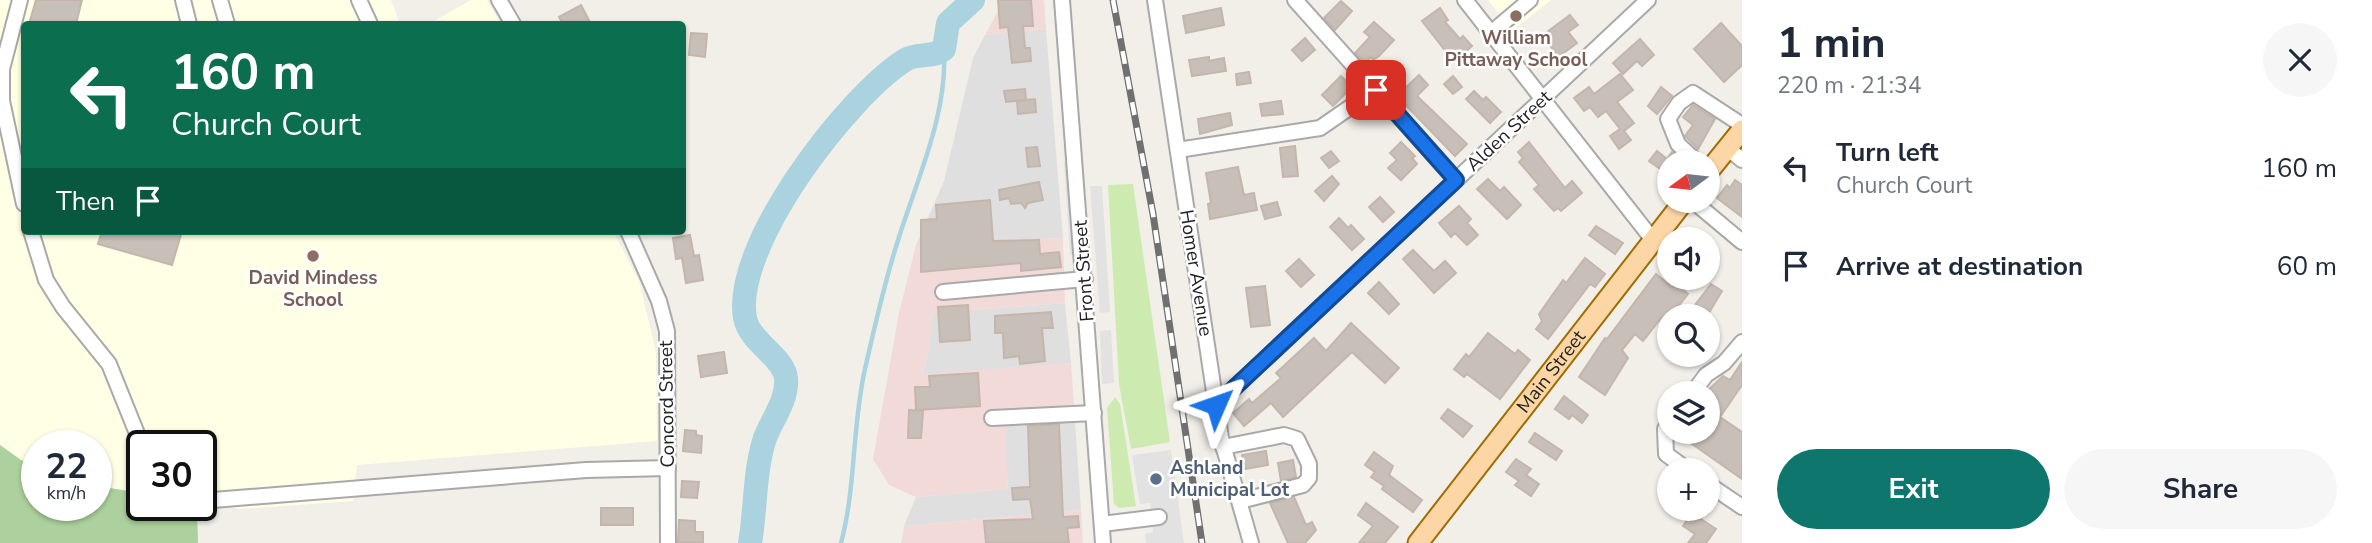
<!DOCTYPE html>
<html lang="en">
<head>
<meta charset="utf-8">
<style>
  :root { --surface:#fff; --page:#f6f6f7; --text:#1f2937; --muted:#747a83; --accent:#0f766e }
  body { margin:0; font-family:"Nunito Sans",sans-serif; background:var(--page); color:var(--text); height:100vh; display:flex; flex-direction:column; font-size:26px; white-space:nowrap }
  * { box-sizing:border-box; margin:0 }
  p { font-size:23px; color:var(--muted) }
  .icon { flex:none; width:38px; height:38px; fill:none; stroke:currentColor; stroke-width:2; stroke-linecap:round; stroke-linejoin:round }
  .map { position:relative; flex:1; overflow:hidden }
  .panel { display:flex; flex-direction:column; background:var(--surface); width:630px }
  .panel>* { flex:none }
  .top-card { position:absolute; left:21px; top:21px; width:665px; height:214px; border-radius:7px; box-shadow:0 2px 5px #0004; background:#0b6e4f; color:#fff; overflow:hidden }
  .needle { width:46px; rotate:255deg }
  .controls { position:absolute; left:1657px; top:150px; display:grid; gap:14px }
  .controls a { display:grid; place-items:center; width:63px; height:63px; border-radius:50%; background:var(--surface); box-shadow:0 2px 5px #0004; font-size:35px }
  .speed { position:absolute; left:21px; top:430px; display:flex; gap:14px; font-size:35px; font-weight:700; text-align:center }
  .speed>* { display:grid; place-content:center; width:91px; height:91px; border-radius:50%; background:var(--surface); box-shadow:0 2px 5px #0004; line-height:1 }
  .speed small { font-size:18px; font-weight:400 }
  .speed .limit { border:4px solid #111; border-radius:10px; background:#fff; color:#111 }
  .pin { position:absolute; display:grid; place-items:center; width:60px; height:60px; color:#fff; margin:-30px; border-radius:14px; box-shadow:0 4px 10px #0006 }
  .me { position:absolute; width:77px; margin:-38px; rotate:47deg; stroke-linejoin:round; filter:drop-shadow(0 0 5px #0008) }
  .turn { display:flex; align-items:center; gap:24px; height:147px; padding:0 35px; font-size:32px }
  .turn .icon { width:91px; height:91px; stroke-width:2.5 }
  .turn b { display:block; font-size:49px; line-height:60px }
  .then { display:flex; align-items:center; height:66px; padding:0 35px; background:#0003; gap:14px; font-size:26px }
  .round { display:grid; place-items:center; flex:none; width:74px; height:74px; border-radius:37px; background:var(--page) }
  .summary { display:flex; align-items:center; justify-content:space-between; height:119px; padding:0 35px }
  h1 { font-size:42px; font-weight:700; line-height:52px }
  .primary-button { display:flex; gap:14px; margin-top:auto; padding:14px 35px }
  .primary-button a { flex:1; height:80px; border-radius:42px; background:var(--accent); color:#fff; font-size:28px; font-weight:700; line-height:80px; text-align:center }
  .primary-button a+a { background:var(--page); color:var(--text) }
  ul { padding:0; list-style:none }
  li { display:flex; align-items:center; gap:21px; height:98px; padding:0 35px }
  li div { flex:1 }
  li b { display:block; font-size:26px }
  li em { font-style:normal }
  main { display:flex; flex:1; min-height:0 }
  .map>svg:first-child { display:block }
</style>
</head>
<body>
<main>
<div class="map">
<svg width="1742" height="543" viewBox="0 0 1742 543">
  <rect width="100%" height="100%" fill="#f2efe9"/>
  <g fill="#e0dfdf">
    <polygon points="1046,29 1063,238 916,245 944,181 973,58 985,35"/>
    <polygon points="1065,303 1071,363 922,375 929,350 932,313"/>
    <polygon points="1075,420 1081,510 904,526 916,497 1008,489 1004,426"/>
  </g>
  <g fill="#f2dad9">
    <polygon points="1004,0 1044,0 1046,29 985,35"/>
    <polygon points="1063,238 1065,303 932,313 929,350 922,374 1071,363 1075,420 1005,426 1008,489 916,497 889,485 873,459 899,313 916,245"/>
    <polygon points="1081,510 1083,543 901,543 904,526"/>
  </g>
  <g fill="#ffffe5">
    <polygon points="0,0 391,0 400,24 24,24 24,231 613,231 639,281 656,352 657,441 357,465 353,501 240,509 201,503 201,446 142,446 142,493 96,486 96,446 37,446 37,466 21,460 0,445"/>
    <polygon points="471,0 487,0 501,24 429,24"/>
    <polygon points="1488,0 1551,0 1512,31"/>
  </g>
  <g fill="#cdebb0">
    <polygon points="1133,184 1170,442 1131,449 1119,384 1108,185"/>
    <polygon points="1115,397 1120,404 1136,506 1119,508 1114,504 1107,408"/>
  </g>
  <polygon fill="#add19e" points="0,445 21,460 37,466 37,506 96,506 96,486 142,493 142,506 197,506 198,543 0,543"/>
  <g fill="#e2e2e2">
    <polygon points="1064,161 1068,161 1075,255 1070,255"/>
    <polygon points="1090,186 1102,186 1110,312 1100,313"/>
    <polygon points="1111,330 1114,383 1102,384 1100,331"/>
    <polygon points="1171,450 1184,543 1146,543 1145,534 1153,532 1150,503 1140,504 1132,455"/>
  </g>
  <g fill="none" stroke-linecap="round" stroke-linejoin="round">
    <path stroke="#aad3df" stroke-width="4.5" d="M841,543C856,487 852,426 865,369C874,329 883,289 895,250C914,185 948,118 944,49"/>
    <path stroke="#aad3df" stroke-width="24" d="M750,543C756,509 754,471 765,438C772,419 788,400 786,378C784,357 750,343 745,318C732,246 847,97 905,60C918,52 932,59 944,49L948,23L973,0"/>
  </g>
  <g fill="#c7bfb8" stroke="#c4b6ab" stroke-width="2">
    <polygon points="36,0 82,0 76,24 29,24"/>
    <polygon points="998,0 1031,0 1033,26 1023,26 1025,48 1030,48 1031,61 1012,63 1008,27 1000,28"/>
    <polygon points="1341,1 1352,11 1335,30 1324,18"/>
    <polygon points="581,5 591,24 563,24 559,17"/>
    <polygon points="1221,8 1224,25 1186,33 1183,16"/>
    <polygon points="1440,8 1448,20 1445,22 1460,39 1463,36 1472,46 1454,62 1422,21"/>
    <polygon points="1570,15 1578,25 1568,32 1577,43 1558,57 1543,35"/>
    <polygon points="1374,22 1394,40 1379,56 1373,60 1371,57 1365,63 1355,53 1370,37 1364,32"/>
    <polygon points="1721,23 1742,46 1742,65 1724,82 1694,49"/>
    <polygon points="691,33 707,34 705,57 689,55"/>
    <polygon points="1305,38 1315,50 1302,61 1292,50"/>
    <polygon points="1640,39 1654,55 1642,66 1637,61 1623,74 1613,63"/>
    <polygon points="1209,57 1209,61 1224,58 1226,71 1192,76 1189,60"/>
    <polygon points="1249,72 1251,83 1237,85 1236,74"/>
    <polygon points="1620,74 1633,90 1617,102 1634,123 1624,131 1631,140 1619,149 1610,136 1620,129 1606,111 1598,117 1590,107 1584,111 1574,98 1589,87 1594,94"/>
    <polygon points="1419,75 1428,85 1417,96 1467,144 1455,156 1397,96"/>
    <polygon points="1341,76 1352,87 1333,106 1322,95"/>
    <polygon points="1453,76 1462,87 1453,94 1444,84"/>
    <polygon points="1661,87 1672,96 1657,114 1648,106"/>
    <polygon points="1025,89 1026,100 1006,102 1004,91"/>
    <polygon points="1474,91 1483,100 1486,97 1501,112 1490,123 1466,99"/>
    <polygon points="1035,99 1036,112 1018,114 1017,101"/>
    <polygon points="1281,101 1283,114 1262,116 1260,104"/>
    <polygon points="1693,105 1715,119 1698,149 1685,136 1693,125 1683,117"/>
    <polygon points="1230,113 1232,125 1200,134 1198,119"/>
    <polygon points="1401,142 1415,156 1412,158 1417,164 1401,180 1388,168 1397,160 1390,153"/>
    <polygon points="1529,142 1565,188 1572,181 1582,193 1561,211 1558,208 1554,211 1534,189 1539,185 1519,162 1523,158 1518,152"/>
    <polygon points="1295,146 1298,176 1283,177 1280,148"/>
    <polygon points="1037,147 1040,166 1028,167 1026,148"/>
    <polygon points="1331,151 1339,161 1329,168 1321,158"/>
    <polygon points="1657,151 1667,159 1672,152 1684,163 1670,163 1670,176 1649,161"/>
    <polygon points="1238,167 1244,195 1254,193 1257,210 1210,219 1208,204 1211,203 1206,173"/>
    <polygon points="1332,176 1339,184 1324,201 1315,191"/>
    <polygon points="1488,179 1500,191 1504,187 1521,205 1507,219 1477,189"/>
    <polygon points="1735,180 1742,185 1742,217 1717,198 1727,185 1730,188"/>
    <polygon points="1039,182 1043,200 1028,203 1025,208 1021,203 1011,204 1009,198 1000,200 999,190"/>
    <polygon points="1380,197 1394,212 1383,222 1369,207"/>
    <polygon points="990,200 993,241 1039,240 1040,254 1059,252 1061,267 1021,271 1021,263 921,272 921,220 937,219 936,205"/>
    <polygon points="1277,202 1281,215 1265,219 1261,206"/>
    <polygon points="1459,206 1471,219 1467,223 1478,235 1467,245 1455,233 1451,237 1439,223"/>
    <polygon points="1339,218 1348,228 1351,225 1364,239 1352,250 1330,227"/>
    <polygon points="1596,226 1623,243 1615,254 1589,235"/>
    <polygon points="102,231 182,231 172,265 98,244"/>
    <polygon points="690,235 694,256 699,255 703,280 686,283 682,258 676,259 673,238"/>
    <polygon points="1413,250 1434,271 1445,261 1456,273 1434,293 1403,259"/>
    <polygon points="1585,258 1605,274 1595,287 1590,284 1548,339 1536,329 1542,321 1539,314 1563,280 1566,283"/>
    <polygon points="1299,259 1314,275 1301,287 1286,271"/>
    <polygon points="1656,274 1672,287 1675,283 1688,294 1670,317 1662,317 1643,341 1635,334 1622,350 1628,358 1605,395 1579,377 1605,338 1607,339"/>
    <polygon points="1379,282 1399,304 1389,314 1368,293"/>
    <polygon points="1711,284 1722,291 1707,316 1695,305"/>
    <polygon points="1265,286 1270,325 1251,327 1246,288"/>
    <polygon points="968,305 970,340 940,342 938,307"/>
    <polygon points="1051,312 1053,328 1042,328 1045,361 1020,364 1019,356 1004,358 1003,333 995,333 995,316"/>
    <polygon points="1351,323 1399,368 1385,383 1352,352 1283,417 1271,403 1244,426 1233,413 1249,399 1252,403 1281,378 1276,373 1314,338 1326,351"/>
    <polygon points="1488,333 1515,354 1518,350 1530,360 1500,399 1467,374 1464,377 1454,369 1466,354 1469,357"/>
    <polygon points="724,352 727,373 701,377 698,356"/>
    <polygon points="1742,362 1742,385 1720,417 1742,432 1742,479 1675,432 1708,432 1708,394 1704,394 1723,376 1730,380"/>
    <polygon points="978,373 980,406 916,410 915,387 930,387 929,376"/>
    <polygon points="1564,396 1588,415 1582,423 1572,415 1569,419 1555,409"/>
    <polygon points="1448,409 1472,426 1463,437 1441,418"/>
    <polygon points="909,410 923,411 921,438 908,438"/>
    <polygon points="1059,424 1063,517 1078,516 1079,527 1067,528 1069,543 986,543 984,521 1033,519 1030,499 1013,500 1012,488 1030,487 1028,426"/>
    <polygon points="685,430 696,431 696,435 702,436 701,453 683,451"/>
    <polygon points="1535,433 1562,451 1556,460 1529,442"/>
    <polygon points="1266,451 1268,465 1245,469 1242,455"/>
    <polygon points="1374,452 1393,466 1389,475 1422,500 1413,512 1382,489 1384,486 1371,477 1375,472 1365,465"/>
    <polygon points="1516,459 1531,469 1526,475 1539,484 1531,496 1515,485 1519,481 1506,472"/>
    <polygon points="1293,460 1296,477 1281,481 1278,463"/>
    <polygon points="682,481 699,482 697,498 681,497"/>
    <polygon points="1294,497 1306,525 1312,522 1316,530 1305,543 1288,543 1270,503"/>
    <polygon points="1366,503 1398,527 1385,543 1359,543 1373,526 1358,515"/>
    <rect x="601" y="508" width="32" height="17"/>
    <polygon points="1692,513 1716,529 1706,543 1688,543 1695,534 1683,526"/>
    <polygon points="679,520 695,521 695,532 703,532 703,543 678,542"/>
  </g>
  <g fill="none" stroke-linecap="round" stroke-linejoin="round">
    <g stroke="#a9a9a9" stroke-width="18">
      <g id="minor">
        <polyline points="20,0 2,69 2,101 24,204"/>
        <polyline points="183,0 189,24"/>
        <polyline points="220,0 227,24"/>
        <polyline points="359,0 370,24"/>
        <polyline points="499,0 513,24"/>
        <polyline points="1062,0 1103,543"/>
        <polyline points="1155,0 1221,438 1251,543"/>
        <polyline points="1295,0 1456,180"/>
        <polyline points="1465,0 1653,240"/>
        <polyline points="1491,33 1530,0"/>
        <polyline points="1727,148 1742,160"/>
        <polyline points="1178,150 1320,128 1375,90"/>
        <polyline points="1698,163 1678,144 1668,119 1679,103 1693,93 1742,125"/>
        <polyline points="1693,201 1742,242"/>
        <polyline points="31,231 46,280 63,307 109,364 142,446"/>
        <polyline points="628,231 659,301 667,331 668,543"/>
        <polyline points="943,292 1085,279"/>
        <polyline points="1692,394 1706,375 1724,363 1742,342"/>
        <polyline points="1216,405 1648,0"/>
        <polyline points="992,418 1094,413"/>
        <polyline points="1670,423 1665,429 1666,454 1689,471"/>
        <polyline points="1223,447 1284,435 1297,439 1309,464 1309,478 1303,485 1240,501"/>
        <polyline points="1708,484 1742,507"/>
        <polyline points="201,496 213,500 586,470 668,468"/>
        <polyline points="1102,524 1159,517"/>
      </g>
    </g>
    <g stroke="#a06b00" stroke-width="23">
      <g id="major">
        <polyline points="1708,172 1742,130"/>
        <path id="s1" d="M1418,543L1684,201"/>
      </g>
    </g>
    <use href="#minor" stroke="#fff" stroke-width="14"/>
    <use href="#major" stroke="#fcd6a4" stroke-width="19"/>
    <g stroke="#707070" stroke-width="7">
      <polyline id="rail" points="1113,0 1153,214 1202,543"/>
    </g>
    <use href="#rail" stroke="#fff" stroke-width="4.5" stroke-dasharray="13" stroke-linecap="butt"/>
  </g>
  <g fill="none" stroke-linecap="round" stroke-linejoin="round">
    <g stroke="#114b97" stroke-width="18">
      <polyline id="route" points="1216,405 1456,180 1376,90"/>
    </g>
    <use href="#route" stroke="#1a73e8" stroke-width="12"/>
  </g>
  <g fill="#8d6e63" stroke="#fff" stroke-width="2.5">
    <circle cx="1516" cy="16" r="7"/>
    <circle cx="313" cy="256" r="7"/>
  </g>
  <circle fill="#5c6f8a" stroke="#fff" stroke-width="2.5" cx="1156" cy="479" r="7"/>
  <g text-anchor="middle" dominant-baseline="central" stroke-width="5" stroke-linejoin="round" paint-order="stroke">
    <g font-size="19" font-weight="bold" fill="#785e54" stroke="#fff">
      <text x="1516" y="38">William<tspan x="1516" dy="22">Pittaway School</tspan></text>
      <text x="313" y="278">David Mindess<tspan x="313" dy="22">School</tspan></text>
    </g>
    <g font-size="19" fill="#222" stroke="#fff">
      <text transform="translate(1509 131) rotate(-43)">Alden Street</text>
      <text transform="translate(1084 271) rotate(-94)">Front Street</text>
      <text transform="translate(1196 273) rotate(81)">Homer Avenue</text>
      <text stroke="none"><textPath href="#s1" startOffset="217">Main Street</textPath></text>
      <text transform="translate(667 404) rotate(-91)">Concord Street</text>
    </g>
    <g font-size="19" font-weight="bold" fill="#4e5e75" stroke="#fff" text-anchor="start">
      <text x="1170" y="468">Ashland<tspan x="1170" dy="22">Municipal Lot</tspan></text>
    </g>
  </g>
</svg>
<div class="controls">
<a><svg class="needle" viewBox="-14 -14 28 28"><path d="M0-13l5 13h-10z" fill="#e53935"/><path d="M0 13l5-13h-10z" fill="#747a83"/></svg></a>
<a><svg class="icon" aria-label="sound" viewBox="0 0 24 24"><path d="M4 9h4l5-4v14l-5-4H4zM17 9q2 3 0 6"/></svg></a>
<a><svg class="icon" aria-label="search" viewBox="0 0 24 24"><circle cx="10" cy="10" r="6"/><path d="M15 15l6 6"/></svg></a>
<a><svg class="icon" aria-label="layers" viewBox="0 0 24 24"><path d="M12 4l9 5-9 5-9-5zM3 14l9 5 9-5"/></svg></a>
<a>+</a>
</div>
<div class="speed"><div>22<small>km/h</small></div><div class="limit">30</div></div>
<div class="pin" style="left:1376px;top:90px;background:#d93025"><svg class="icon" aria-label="arrive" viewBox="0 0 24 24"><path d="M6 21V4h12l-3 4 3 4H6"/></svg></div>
<svg class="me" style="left:1216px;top:405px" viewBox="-20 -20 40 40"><path d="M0-17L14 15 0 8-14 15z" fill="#1a73e8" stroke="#fff" stroke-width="4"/></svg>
<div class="top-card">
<div class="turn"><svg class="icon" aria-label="left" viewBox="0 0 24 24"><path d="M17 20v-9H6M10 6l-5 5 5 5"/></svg><div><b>160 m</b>Church Court</div></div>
<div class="then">Then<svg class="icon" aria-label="arrive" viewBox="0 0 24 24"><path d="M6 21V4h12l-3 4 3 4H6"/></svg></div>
</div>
</div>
<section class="panel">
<div class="summary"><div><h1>1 min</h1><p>220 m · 21:34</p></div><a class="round"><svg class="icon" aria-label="close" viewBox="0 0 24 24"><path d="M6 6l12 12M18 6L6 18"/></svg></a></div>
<ul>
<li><svg class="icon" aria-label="left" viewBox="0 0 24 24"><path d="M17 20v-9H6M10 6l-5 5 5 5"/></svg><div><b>Turn left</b><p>Church Court</p></div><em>160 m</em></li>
<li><svg class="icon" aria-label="arrive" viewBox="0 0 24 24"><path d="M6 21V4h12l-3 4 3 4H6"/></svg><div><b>Arrive at destination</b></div><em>60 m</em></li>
</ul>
<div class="primary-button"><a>Exit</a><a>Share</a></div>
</section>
</main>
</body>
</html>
